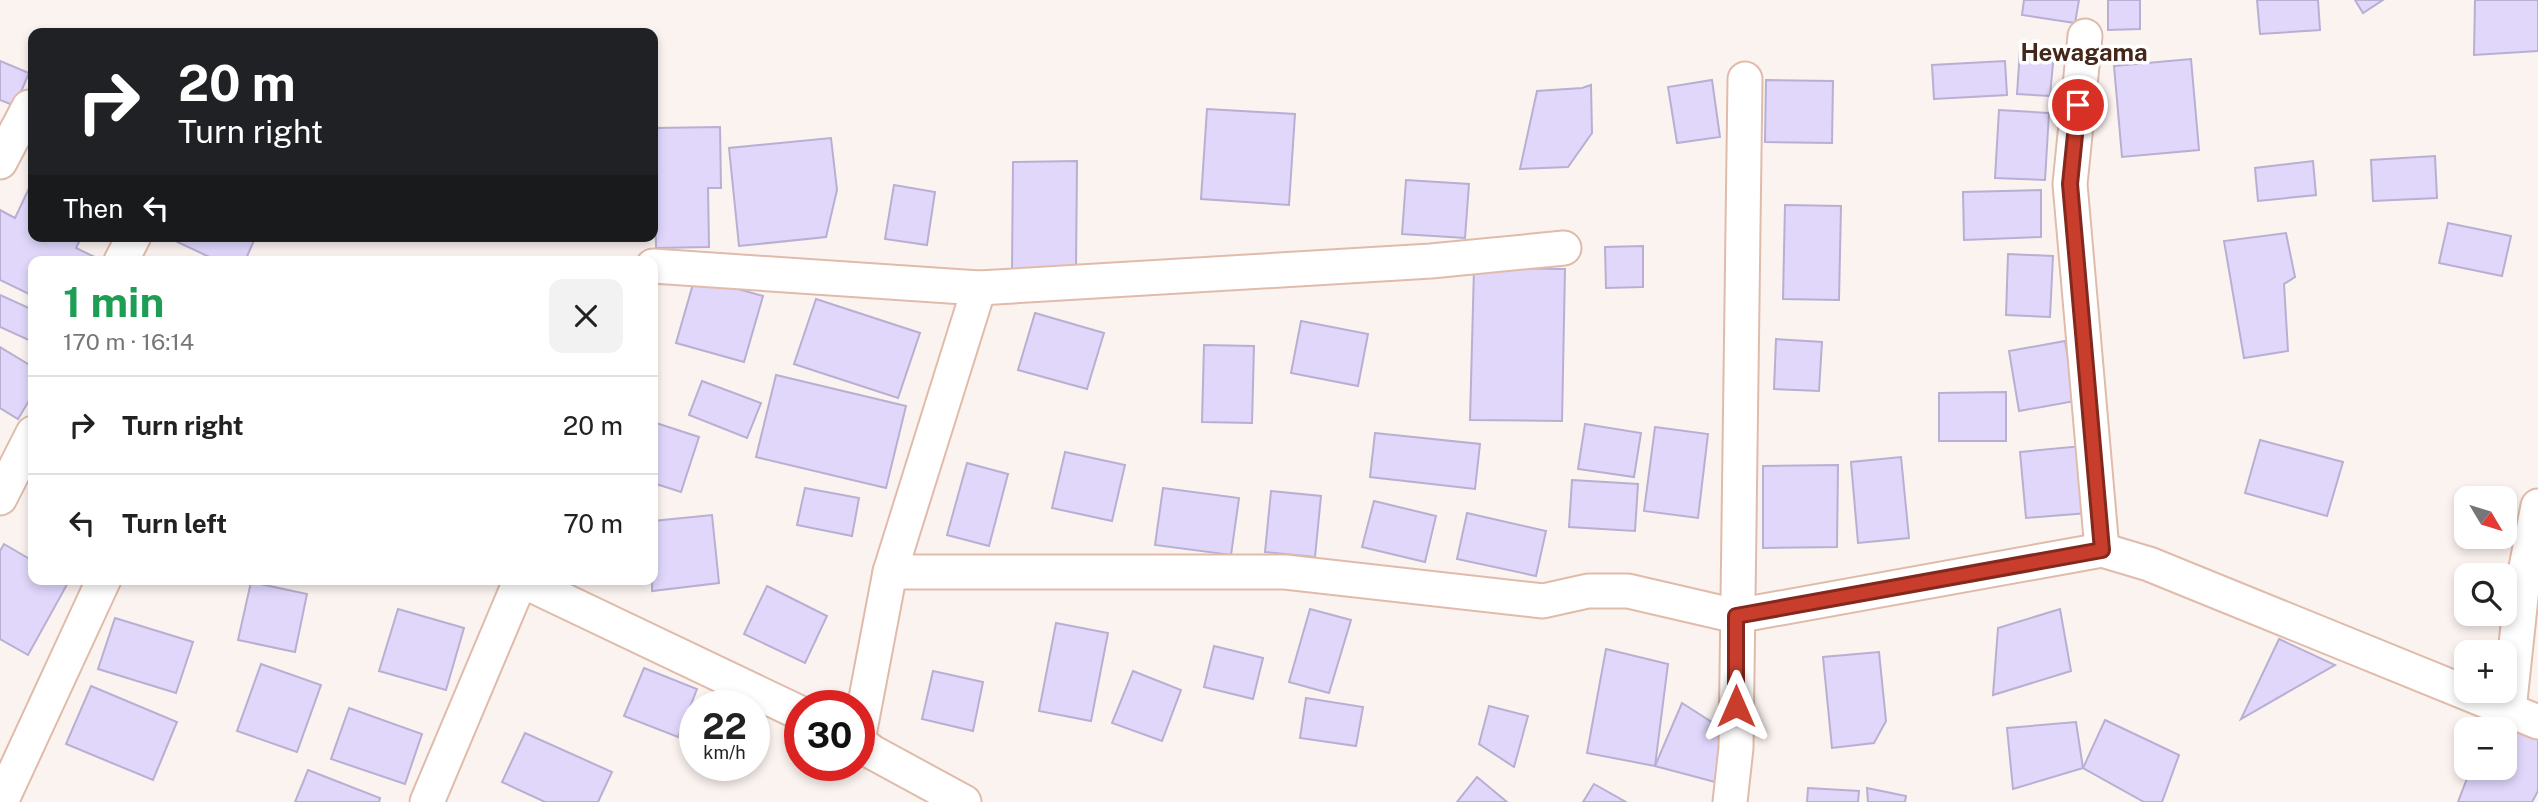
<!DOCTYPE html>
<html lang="en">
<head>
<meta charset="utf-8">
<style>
  :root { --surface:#fff; --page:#f2f2f2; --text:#222; --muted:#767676; --line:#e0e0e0 }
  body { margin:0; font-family:"Public Sans",sans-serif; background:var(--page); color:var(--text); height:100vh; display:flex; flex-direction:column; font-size:26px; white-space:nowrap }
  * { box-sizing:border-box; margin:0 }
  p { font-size:23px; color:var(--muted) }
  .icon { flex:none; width:38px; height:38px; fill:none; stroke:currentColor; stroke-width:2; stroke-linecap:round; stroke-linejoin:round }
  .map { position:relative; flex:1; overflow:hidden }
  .panel { position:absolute; left:28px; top:256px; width:630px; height:329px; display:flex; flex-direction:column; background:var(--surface); border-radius:14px; box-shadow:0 4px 10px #0003 }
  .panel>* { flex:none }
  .hud { position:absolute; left:28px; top:28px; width:630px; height:214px; border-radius:14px; box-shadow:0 4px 10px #0003; background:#202124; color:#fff; overflow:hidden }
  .needle { width:46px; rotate:128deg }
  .tools { position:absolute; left:2454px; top:486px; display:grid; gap:14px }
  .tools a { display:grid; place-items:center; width:63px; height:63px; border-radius:14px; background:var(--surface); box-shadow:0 4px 10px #0003; font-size:35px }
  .speed { position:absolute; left:679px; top:690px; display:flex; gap:14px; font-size:35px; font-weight:700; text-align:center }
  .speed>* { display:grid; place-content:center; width:91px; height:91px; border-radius:50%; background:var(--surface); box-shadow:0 4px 10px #0003; line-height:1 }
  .speed small { font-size:18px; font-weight:400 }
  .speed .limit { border:10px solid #d22; background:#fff; color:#111 }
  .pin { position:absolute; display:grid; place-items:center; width:60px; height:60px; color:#fff; margin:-30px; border:4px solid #fff; border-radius:50%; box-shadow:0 2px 7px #0007 }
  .me { position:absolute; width:77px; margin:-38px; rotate:0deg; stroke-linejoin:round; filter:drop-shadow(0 0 5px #0008) }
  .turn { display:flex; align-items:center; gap:24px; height:147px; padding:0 35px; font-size:32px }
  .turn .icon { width:91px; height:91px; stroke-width:2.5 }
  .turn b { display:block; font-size:49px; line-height:60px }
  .then { display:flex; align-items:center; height:66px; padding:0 35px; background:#0003; gap:14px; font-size:26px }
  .round { display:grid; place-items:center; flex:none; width:74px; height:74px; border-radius:14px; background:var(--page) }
  .head { display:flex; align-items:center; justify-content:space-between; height:119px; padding:0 35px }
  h1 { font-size:42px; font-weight:700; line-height:52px; color:#1e9e55 }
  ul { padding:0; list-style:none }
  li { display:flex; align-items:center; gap:21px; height:98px; padding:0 35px; border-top:2px solid var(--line) }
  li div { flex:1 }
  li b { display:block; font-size:26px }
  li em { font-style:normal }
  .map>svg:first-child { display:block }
</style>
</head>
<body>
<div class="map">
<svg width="2538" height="802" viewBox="0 0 2538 802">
  <rect width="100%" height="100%" fill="#fbf3f0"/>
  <g fill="#e0d7fb" stroke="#b8afd2" stroke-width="2">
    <polygon points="2024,0 2079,0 2075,23 2022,15"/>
    <polygon points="2108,0 2140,0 2140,29 2108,30"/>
    <polygon points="2257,0 2318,0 2320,30 2260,34"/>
    <polygon points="2355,0 2383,0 2363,13"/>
    <polygon points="2475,0 2538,0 2538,51 2474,55"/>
    <polygon points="2020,50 2054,52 2050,96 2017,94"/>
    <polygon points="2191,59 2199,150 2122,157 2114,66"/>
    <polygon points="0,61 29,73 15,106 0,100"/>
    <polygon points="2005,61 2007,95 1934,99 1932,65"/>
    <polygon points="1712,80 1720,137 1677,143 1668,87"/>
    <polygon points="1766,80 1833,81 1832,143 1765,142"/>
    <polygon points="1591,85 1592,133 1568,167 1520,169 1537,91 1582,88"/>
    <polygon points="1207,109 1295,114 1289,205 1201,199"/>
    <polygon points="1999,110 2049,113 2045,180 1995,178"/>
    <polygon points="720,127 721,188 708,188 709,247 656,248 654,128"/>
    <polygon points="831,138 837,190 826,237 739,246 729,148"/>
    <polygon points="2435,156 2437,198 2373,201 2371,160"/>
    <polygon points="1077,161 1076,269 1012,270 1013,162"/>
    <polygon points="2313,161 2316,195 2258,201 2255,168"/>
    <polygon points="1406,180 1469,184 1465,238 1402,234"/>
    <polygon points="32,182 33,236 82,236 76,248 103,261 33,261 33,296 0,280 0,210 15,218"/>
    <polygon points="894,185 935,192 927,245 885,239"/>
    <polygon points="2041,190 2041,237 1964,240 1963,192"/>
    <polygon points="1785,205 1841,206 1839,300 1783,299"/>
    <polygon points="2448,223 2511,236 2502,276 2439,263"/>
    <polygon points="2286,233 2295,277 2284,284 2288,351 2244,358 2224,241"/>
    <polygon points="170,236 256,236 245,261 218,261 169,238"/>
    <polygon points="1643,246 1643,287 1606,288 1605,247"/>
    <polygon points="2008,254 2053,256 2050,317 2006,315"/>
    <polygon points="1474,268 1565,269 1562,421 1470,420"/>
    <polygon points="695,277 763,296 744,362 676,343"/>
    <polygon points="0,295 33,310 33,342 0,327"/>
    <polygon points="816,299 920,333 898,398 794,364"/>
    <polygon points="1035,313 1104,333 1087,389 1018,370"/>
    <polygon points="1301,321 1368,334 1358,386 1291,373"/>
    <polygon points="1776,339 1822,342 1819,391 1774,389"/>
    <polygon points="2065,341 2075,401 2019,411 2009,351"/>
    <polygon points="1204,345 1254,346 1252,423 1202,422"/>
    <polygon points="0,347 33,367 33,394 18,419 0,408"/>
    <polygon points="776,375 906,406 886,488 756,457"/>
    <polygon points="702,381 761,403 747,438 689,415"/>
    <polygon points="2006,392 2006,441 1939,441 1939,393"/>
    <polygon points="653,422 699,437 681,492 653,483"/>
    <polygon points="1585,424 1641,433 1634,477 1578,469"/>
    <polygon points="1655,427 1708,434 1698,518 1644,511"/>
    <polygon points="1375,433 1480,444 1475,489 1370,477"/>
    <polygon points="2260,440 2343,462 2327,516 2245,493"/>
    <polygon points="2082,446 2088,513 2026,518 2020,452"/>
    <polygon points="1065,452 1125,465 1112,521 1052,508"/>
    <polygon points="1901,457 1909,538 1858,543 1851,462"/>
    <polygon points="967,463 1008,474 989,546 947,535"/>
    <polygon points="1838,465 1837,547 1763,548 1763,466"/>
    <polygon points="1572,480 1638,484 1635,531 1569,527"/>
    <polygon points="805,488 859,498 852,536 797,525"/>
    <polygon points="1163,488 1239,498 1231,555 1155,545"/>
    <polygon points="1271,491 1321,496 1315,557 1265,552"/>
    <polygon points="1374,501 1436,516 1425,562 1362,547"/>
    <polygon points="1467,513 1546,531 1536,576 1457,559"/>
    <polygon points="712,515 719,583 652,591 653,521"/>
    <polygon points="4,544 33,561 33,579 69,581 28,655 0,639 0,551"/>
    <polygon points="251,582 307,594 295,652 238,640"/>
    <polygon points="767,586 827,616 805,663 744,634"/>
    <polygon points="398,609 464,628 446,690 379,671"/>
    <polygon points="1310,609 1351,620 1329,693 1289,682"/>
    <polygon points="2060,609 2071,671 1993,695 1998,628"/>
    <polygon points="115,618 193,642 176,693 98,669"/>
    <polygon points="1056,623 1108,633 1091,721 1039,711"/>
    <polygon points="2279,639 2335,665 2241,719"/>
    <polygon points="1214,646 1263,658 1253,699 1204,687"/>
    <polygon points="1606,649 1668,664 1655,766 1587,753"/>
    <polygon points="1879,652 1886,721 1874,743 1832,748 1823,657"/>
    <polygon points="261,664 321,685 297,752 237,731"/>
    <polygon points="644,668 697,689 678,737 624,716"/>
    <polygon points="933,671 983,682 973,731 922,719"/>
    <polygon points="1133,671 1181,690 1162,741 1112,723"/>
    <polygon points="91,686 177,722 153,780 66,744"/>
    <polygon points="1306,698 1363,707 1356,746 1300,738"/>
    <polygon points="1682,703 1721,728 1715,782 1655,766"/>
    <polygon points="1489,706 1528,716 1514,767 1479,744"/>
    <polygon points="349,708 422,734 405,784 331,759"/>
    <polygon points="2489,719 2538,735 2538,791 2532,802 2458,802 2471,768 2504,768 2504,730 2485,730"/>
    <polygon points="2105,720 2179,755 2162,802 2144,802 2083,768"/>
    <polygon points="2076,722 2083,768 2013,789 2007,728"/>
    <polygon points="525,733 612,772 598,802 545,802 502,782"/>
    <polygon points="308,770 380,798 379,802 295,802"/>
    <polygon points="1477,777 1507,802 1457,802"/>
    <polygon points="1594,784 1626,802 1583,802"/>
    <polygon points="1808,788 1859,791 1858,802 1807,802"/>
    <polygon points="1867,788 1906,796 1905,802 1868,802"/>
  </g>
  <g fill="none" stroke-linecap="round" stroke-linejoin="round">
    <g stroke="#e1bbaa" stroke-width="37">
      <g id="street">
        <polyline points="2085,36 2070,184 2102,550"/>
        <polyline points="0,162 29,107"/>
        <polyline points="121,261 134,236"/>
        <polyline points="653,266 979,288 1431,261 1564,248"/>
        <polyline points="979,288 890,572 1285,572 1543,601 1588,591 1628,591 1736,616 2102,550 2149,564 2538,722"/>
        <polyline points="0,498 33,433"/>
        <polyline points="521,580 800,713"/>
        <polyline points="2509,710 2522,588 2538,506"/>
        <polyline points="859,735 890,572"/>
        <polyline points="859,742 872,752 964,802"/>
        <polyline points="1,802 104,579"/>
        <polyline points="427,802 521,579"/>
        <polyline points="1730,802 1736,748 1745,79"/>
      </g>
    </g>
    <use href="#street" stroke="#fff" stroke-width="33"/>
  </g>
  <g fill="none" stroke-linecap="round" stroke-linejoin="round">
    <g stroke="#83281d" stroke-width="18">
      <polyline id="route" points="1736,706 1736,616 2102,550 2070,184 2078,105"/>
    </g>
    <use href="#route" stroke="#c93d2c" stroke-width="12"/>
  </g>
  <g text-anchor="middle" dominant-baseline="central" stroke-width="7" stroke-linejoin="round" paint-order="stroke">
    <g font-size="24" font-weight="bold" fill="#442719" stroke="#fff">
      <text x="2084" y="52">Hewagama</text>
    </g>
  </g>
</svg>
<div class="tools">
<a><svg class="needle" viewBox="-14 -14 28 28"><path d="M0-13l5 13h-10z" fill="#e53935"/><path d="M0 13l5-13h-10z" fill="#767676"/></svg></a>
<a><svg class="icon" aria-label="search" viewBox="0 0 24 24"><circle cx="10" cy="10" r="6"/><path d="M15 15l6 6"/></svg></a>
<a>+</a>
<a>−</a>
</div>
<div class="speed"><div>22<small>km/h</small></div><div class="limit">30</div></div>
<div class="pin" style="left:2078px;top:105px;background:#d93025"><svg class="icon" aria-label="arrive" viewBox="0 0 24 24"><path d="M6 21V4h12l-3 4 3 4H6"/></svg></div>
<svg class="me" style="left:1736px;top:706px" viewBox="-20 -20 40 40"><path d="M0-17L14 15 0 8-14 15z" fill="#c93d2c" stroke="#fff" stroke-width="4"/></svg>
<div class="hud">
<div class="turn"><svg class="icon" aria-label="right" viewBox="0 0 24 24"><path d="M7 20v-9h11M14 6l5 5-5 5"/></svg><div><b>20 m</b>Turn right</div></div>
<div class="then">Then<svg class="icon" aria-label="left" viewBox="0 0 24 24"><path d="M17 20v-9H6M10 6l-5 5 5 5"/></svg></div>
</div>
<section class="panel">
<div class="head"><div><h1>1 min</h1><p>170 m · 16:14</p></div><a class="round"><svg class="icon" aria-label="close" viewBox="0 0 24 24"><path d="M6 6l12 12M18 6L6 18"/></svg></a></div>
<ul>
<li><svg class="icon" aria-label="right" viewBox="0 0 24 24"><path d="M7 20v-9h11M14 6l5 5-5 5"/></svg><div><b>Turn right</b></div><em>20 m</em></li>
<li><svg class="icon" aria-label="left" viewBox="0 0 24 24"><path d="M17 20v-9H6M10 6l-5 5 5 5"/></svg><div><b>Turn left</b></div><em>70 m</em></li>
</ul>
</section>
</div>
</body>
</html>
